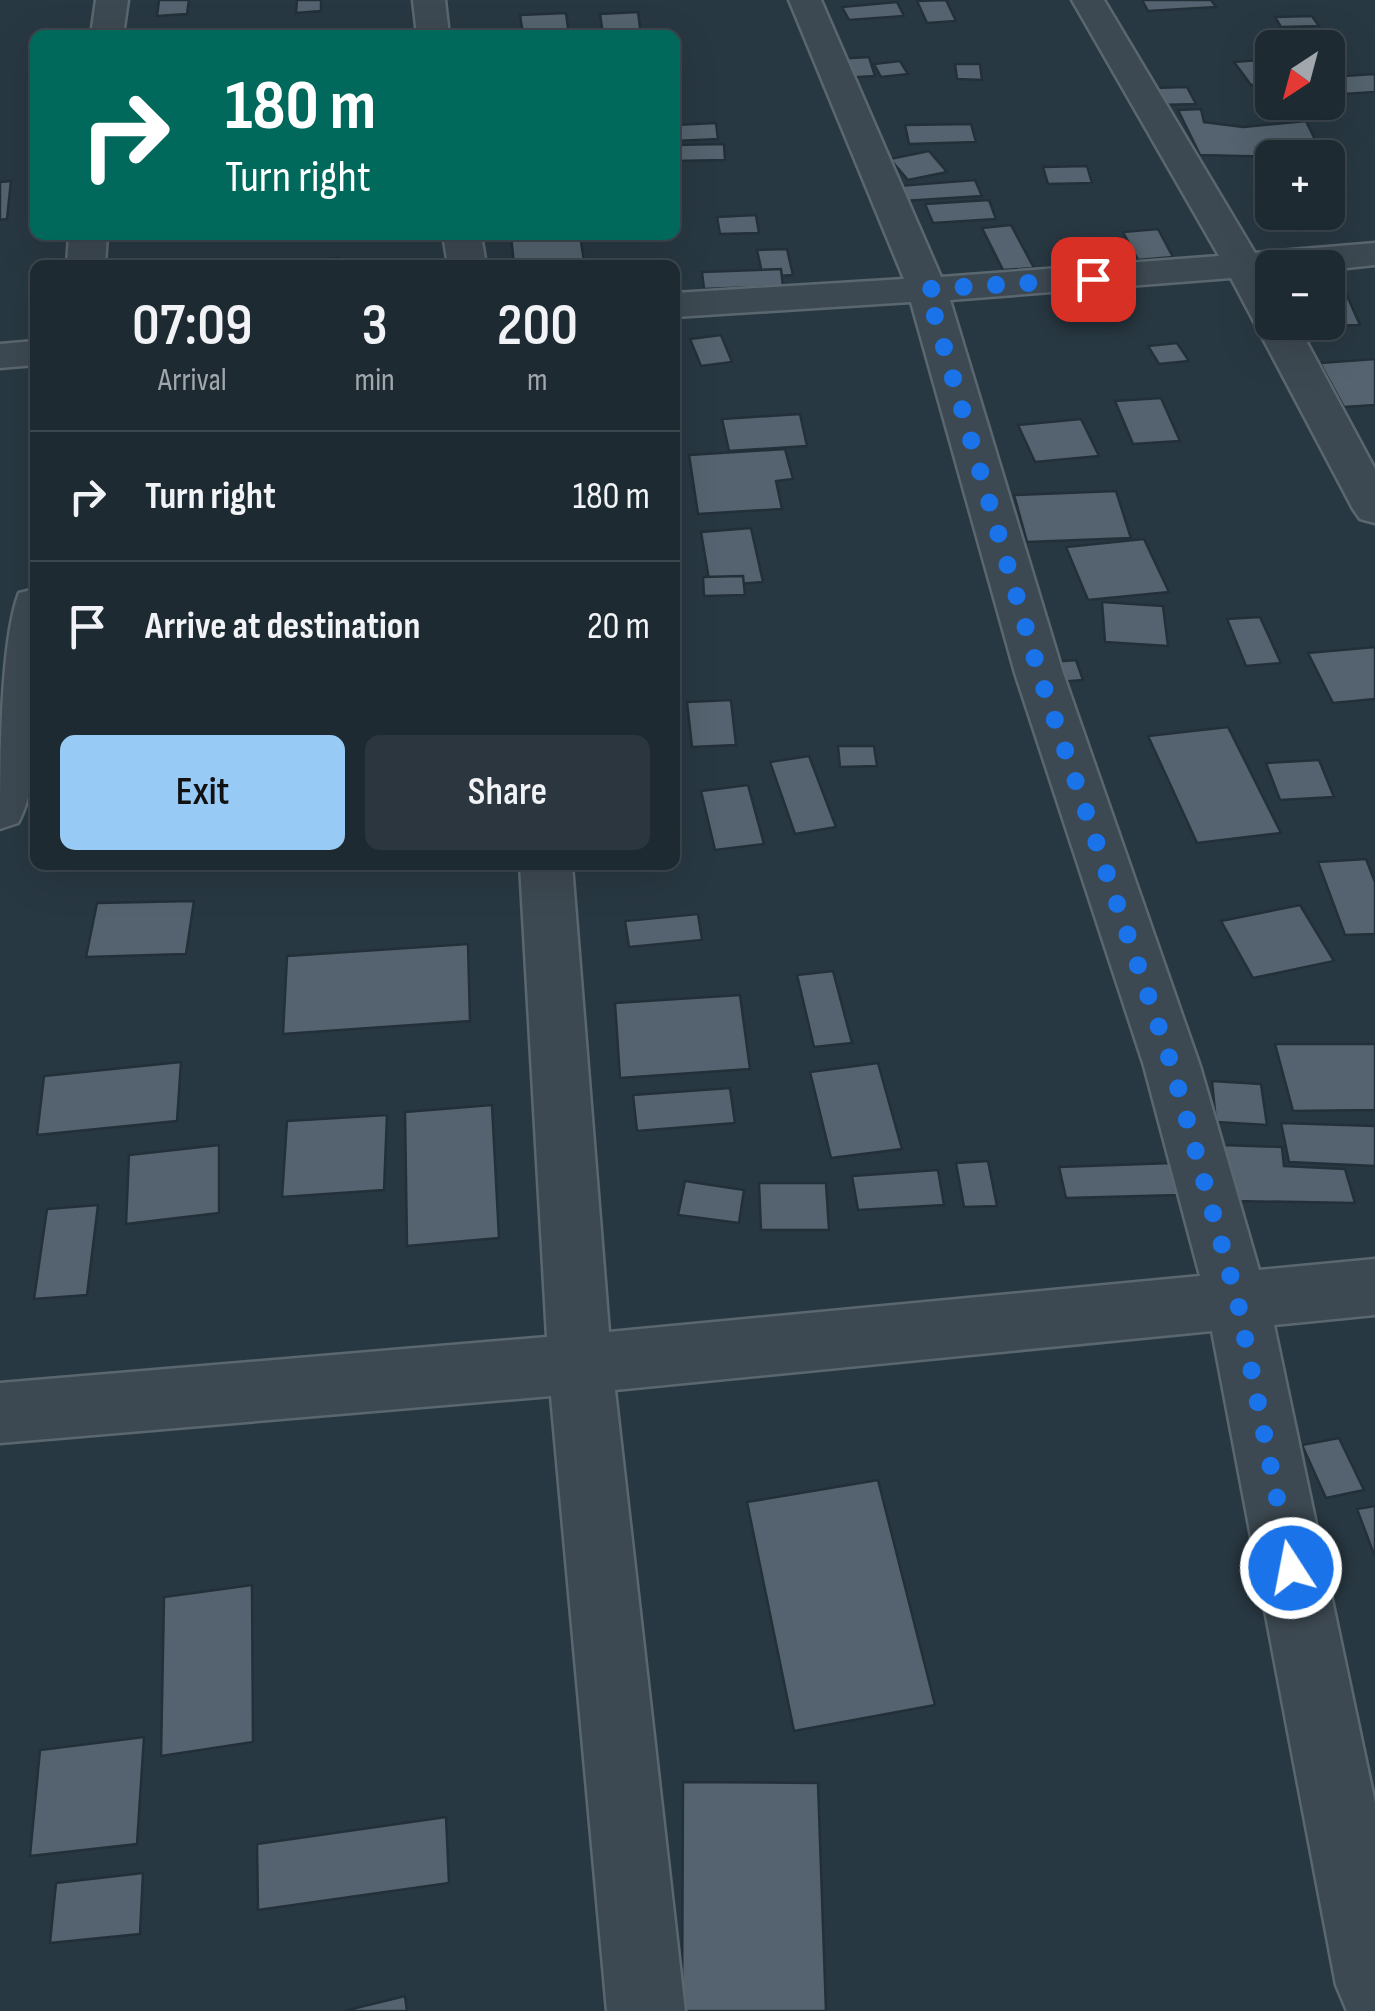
<!DOCTYPE html>
<html lang="en">
<head>
<meta charset="utf-8">
<style>
  :root { --surface:#1e2a32; --page:#2b363e; --text:#f1f3f6; --muted:#a1a7ac; --line:#3c464d; --accent:#97caf4 }
  body { margin:0; font-family:"Sofia Sans Condensed",sans-serif; background:var(--page); color:var(--text); height:100vh; display:flex; flex-direction:column; font-size:38px; white-space:nowrap }
  * { box-sizing:border-box; margin:0 }
  p { font-size:32px; color:var(--muted) }
  .icon { flex:none; width:55px; height:55px; fill:none; stroke:currentColor; stroke-width:2; stroke-linecap:round; stroke-linejoin:round }
  .map { position:relative; flex:1; overflow:hidden }
  .drawer { position:absolute; left:30px; top:260px; width:650px; height:610px; display:flex; flex-direction:column; background:var(--surface); border-radius:15px; box-shadow:0 10px 40px #0002,0 0 0 2px var(--line) }
  .drawer>* { flex:none }
  .banner { position:absolute; left:30px; top:30px; width:650px; height:210px; border-radius:15px; box-shadow:0 10px 40px #0002,0 0 0 2px var(--line); background:#00695c; color:#fff; overflow:hidden }
  .needle { width:65px; rotate:216deg }
  .controls { position:absolute; left:1255px; top:30px; display:grid; gap:20px }
  .controls a { display:grid; place-items:center; width:90px; height:90px; border-radius:15px; background:var(--surface); box-shadow:0 10px 40px #0002,0 0 0 2px var(--line); font-size:50px }
  .pin { position:absolute; display:grid; place-items:center; width:85px; height:85px; color:#fff; margin:-42px; border-radius:20px; box-shadow:0 5px 15px #0006 }
  .me { position:absolute; width:110px; margin:-55px; rotate:349deg; stroke-linejoin:round; filter:drop-shadow(0 0 8px #0008) }
  .turn { display:flex; align-items:center; gap:35px; height:210px; padding:0 30px; font-size:45px }
  .turn .icon { width:130px; height:130px; stroke-width:2.5 }
  .turn b { display:block; font-size:70px; line-height:85px }
  .eta { display:flex; justify-content:space-evenly; align-items:center; height:170px; text-align:center }
  .eta b { font-size:60px; font-weight:600; line-height:70px }
  .cta { display:flex; gap:20px; margin-top:auto; padding:20px 30px }
  .cta a { flex:1; height:115px; border-radius:15px; background:var(--accent); color:#111; font-size:40px; font-weight:600; line-height:115px; text-align:center }
  .cta a+a { background:var(--page); color:var(--text) }
  ul { padding:0; list-style:none }
  li { display:flex; align-items:center; gap:30px; height:130px; padding:0 30px; border-top:2px solid var(--line) }
  li div { flex:1 }
  li b { display:block; font-size:38px }
  li em { font-style:normal }
  .map>svg:first-child { display:block }
</style>
</head>
<body>
<div class="map">
<svg width="1375" height="2011" viewBox="0 0 1375 2011">
  <rect width="100%" height="100%" fill="#283842"/>
  <g fill="#54636f" stroke="#233039" stroke-width="2.5">
    <polygon points="159,0 189,0 187,14 157,16"/>
    <polygon points="297,0 321,0 321,11 296,13"/>
    <polygon points="946,0 956,21 927,23 917,1"/>
    <polygon points="1142,0 1211,0 1216,7 1148,11"/>
    <polygon points="897,2 904,16 849,20 842,7"/>
    <polygon points="638,12 641,35 603,35 600,14"/>
    <polygon points="566,13 569,35 523,35 520,15"/>
    <polygon points="1312,16 1319,26 1281,27 1275,17"/>
    <polygon points="869,57 875,76 841,78 835,59"/>
    <polygon points="1260,60 1272,84 1251,85 1234,62"/>
    <polygon points="900,61 908,74 881,77 874,64"/>
    <polygon points="955,64 980,64 982,80 957,79"/>
    <polygon points="1375,74 1375,92 1328,95 1328,77"/>
    <polygon points="1187,87 1196,104 1160,105 1152,88"/>
    <polygon points="1201,109 1204,122 1243,127 1306,121 1324,158 1200,155 1178,110"/>
    <polygon points="716,123 718,139 675,141 675,125"/>
    <polygon points="971,124 976,142 909,144 905,125"/>
    <polygon points="724,144 725,160 675,161 675,145"/>
    <polygon points="929,151 947,172 908,180 890,159"/>
    <polygon points="1087,166 1092,183 1048,184 1043,167"/>
    <polygon points="975,180 982,196 903,201 898,186"/>
    <polygon points="11,181 7,219 0,220 0,182"/>
    <polygon points="989,200 996,219 933,223 925,204"/>
    <polygon points="756,215 759,233 720,234 717,217"/>
    <polygon points="1011,225 1034,268 1003,270 982,228"/>
    <polygon points="1158,229 1173,257 1138,260 1123,232"/>
    <polygon points="580,235 584,261 514,265 511,236"/>
    <polygon points="787,249 793,275 763,277 757,250"/>
    <polygon points="339,258 340,265 285,265 285,263"/>
    <polygon points="781,269 783,286 704,289 702,272"/>
    <polygon points="1344,289 1360,325 1320,326 1319,322 1328,322 1328,290"/>
    <polygon points="721,335 732,362 701,366 690,339"/>
    <polygon points="1177,343 1189,361 1159,364 1148,346"/>
    <polygon points="1375,359 1375,405 1344,407 1320,363"/>
    <polygon points="1161,398 1180,441 1133,444 1115,401"/>
    <polygon points="800,414 807,446 729,451 722,419"/>
    <polygon points="1081,419 1099,456 1035,462 1018,425"/>
    <polygon points="785,449 793,479 776,481 782,509 698,514 689,455"/>
    <polygon points="1116,491 1131,538 1027,542 1014,495"/>
    <polygon points="751,528 763,582 710,586 701,532"/>
    <polygon points="1144,539 1169,592 1088,600 1066,547"/>
    <polygon points="743,576 745,595 704,596 703,577"/>
    <polygon points="1102,602 1163,606 1168,646 1105,642"/>
    <polygon points="1260,617 1281,663 1246,666 1227,619"/>
    <polygon points="1375,647 1375,699 1333,703 1308,653"/>
    <polygon points="1076,660 1083,680 1058,682 1051,662"/>
    <polygon points="731,700 736,745 692,747 687,702"/>
    <polygon points="1228,727 1281,833 1197,843 1148,736"/>
    <polygon points="838,746 874,746 877,766 840,767"/>
    <polygon points="809,756 836,827 795,834 770,762"/>
    <polygon points="1319,760 1334,797 1280,800 1266,763"/>
    <polygon points="748,785 764,844 715,850 701,791"/>
    <polygon points="1366,859 1375,882 1375,934 1345,935 1318,862"/>
    <polygon points="194,901 186,954 86,957 97,903"/>
    <polygon points="1300,905 1334,961 1253,978 1221,921"/>
    <polygon points="698,914 702,940 629,947 625,921"/>
    <polygon points="468,944 470,1021 283,1034 287,956"/>
    <polygon points="833,971 852,1043 814,1047 797,975"/>
    <polygon points="740,995 750,1069 620,1078 615,1003"/>
    <polygon points="1275,1044 1375,1044 1375,1110 1293,1111"/>
    <polygon points="181,1062 177,1121 37,1135 44,1076"/>
    <polygon points="878,1063 902,1149 831,1158 810,1072"/>
    <polygon points="1212,1081 1261,1084 1267,1125 1216,1122"/>
    <polygon points="730,1088 735,1123 637,1131 633,1095"/>
    <polygon points="492,1105 499,1238 407,1246 405,1112"/>
    <polygon points="387,1115 384,1190 282,1197 287,1121"/>
    <polygon points="1281,1123 1375,1126 1375,1166 1289,1162"/>
    <polygon points="219,1145 219,1213 126,1224 129,1155"/>
    <polygon points="1222,1145 1282,1147 1284,1166 1345,1169 1355,1203 1232,1201"/>
    <polygon points="988,1161 997,1206 964,1207 956,1163"/>
    <polygon points="1173,1163 1179,1195 1066,1198 1059,1167"/>
    <polygon points="938,1170 944,1205 858,1210 852,1176"/>
    <polygon points="685,1181 744,1190 739,1223 678,1215"/>
    <polygon points="759,1183 826,1183 829,1230 761,1230"/>
    <polygon points="98,1205 87,1295 34,1299 47,1209"/>
    <polygon points="1339,1438 1364,1490 1326,1498 1302,1445"/>
    <polygon points="878,1480 935,1705 794,1731 747,1502"/>
    <polygon points="1375,1506 1375,1557 1357,1509"/>
    <polygon points="252,1585 253,1742 161,1756 164,1597"/>
    <polygon points="144,1737 137,1844 30,1856 40,1750"/>
    <polygon points="683,1782 818,1783 826,2011 682,2011"/>
    <polygon points="446,1817 449,1883 258,1910 257,1844"/>
    <polygon points="143,1873 140,1934 50,1943 56,1883"/>
    <polygon points="405,1996 407,2011 344,2011"/>
  </g>
  <g fill="none" stroke-linecap="round" stroke-linejoin="round">
    <g stroke="#5b676f" stroke-width="5">
      <g id="minor">
        <polygon points="96,0 128,0 123,35 91,35"/>
        <polygon points="413,0 445,0 449,35 417,35"/>
        <polygon points="789,0 821,0 941,277 1219,256 1072,0 1104,0 1255,253 1375,243 1375,265 1328,270 1272,268 1272,275 1268,275 1272,283 1272,322 1296,322 1375,469 1375,523 1360,519 1353,509 1231,278 950,300 1063,673 1200,1066 1259,1270 1375,1259 1375,1315 1274,1325 1375,1803 1375,2011 1347,2011 1336,1985 1212,1331 615,1390 685,2011 607,2011 551,1396 0,1443 0,1383 547,1337 520,865 572,865 609,1332 1200,1276 1144,1066 1015,673 911,302 675,317 675,293 904,279"/>
        <polygon points="69,235 107,235 105,265 67,265"/>
        <polygon points="443,235 481,235 486,265 448,265"/>
        <polygon points="35,341 35,365 0,368 0,344"/>
        <path d="M35,589C35,650 47,772 18,823L0,829C0,769 0,642 19,593Z"/>
      </g>
    </g>
    <use href="#minor" fill="#3d4952" fill-rule="evenodd"/>
  </g>
  <g fill="none" stroke-linecap="round" stroke-linejoin="round">
    <polyline stroke="#1a73e8" stroke-width="18" stroke-dasharray="0 32.4" points="1093,279 927,289 1039,673 1172,1066 1238,1303 1291,1568"/>
  </g>
</svg>
<div class="controls">
<a><svg class="needle" viewBox="-14 -14 28 28"><path d="M0-13l5 13h-10z" fill="#e53935"/><path d="M0 13l5-13h-10z" fill="#a1a7ac"/></svg></a>
<a>+</a>
<a>−</a>
</div>
<div class="pin" style="left:1093px;top:279px;background:#d93025"><svg class="icon" aria-label="arrive" viewBox="0 0 24 24"><path d="M6 21V4h12l-3 4 3 4H6"/></svg></div>
<svg class="me" style="left:1291px;top:1568px" viewBox="-20 -20 40 40"><circle r="17" fill="#1a73e8" stroke="#fff" stroke-width="3"/><path d="M0-11L8 9 0 5-8 9z" fill="#fff"/></svg>
<div class="banner">
<div class="turn"><svg class="icon" aria-label="right" viewBox="0 0 24 24"><path d="M7 20v-9h11M14 6l5 5-5 5"/></svg><div><b>180 m</b>Turn right</div></div>
</div>
<section class="drawer">
<div class="eta">
<div><b>07:09</b><p>Arrival</p></div>
<div><b>3</b><p>min</p></div>
<div><b>200</b><p>m</p></div>
</div>
<ul>
<li><svg class="icon" aria-label="right" viewBox="0 0 24 24"><path d="M7 20v-9h11M14 6l5 5-5 5"/></svg><div><b>Turn right</b></div><em>180 m</em></li>
<li><svg class="icon" aria-label="arrive" viewBox="0 0 24 24"><path d="M6 21V4h12l-3 4 3 4H6"/></svg><div><b>Arrive at destination</b></div><em>20 m</em></li>
</ul>
<div class="cta"><a>Exit</a><a>Share</a></div>
</section>
</div>
</body>
</html>
